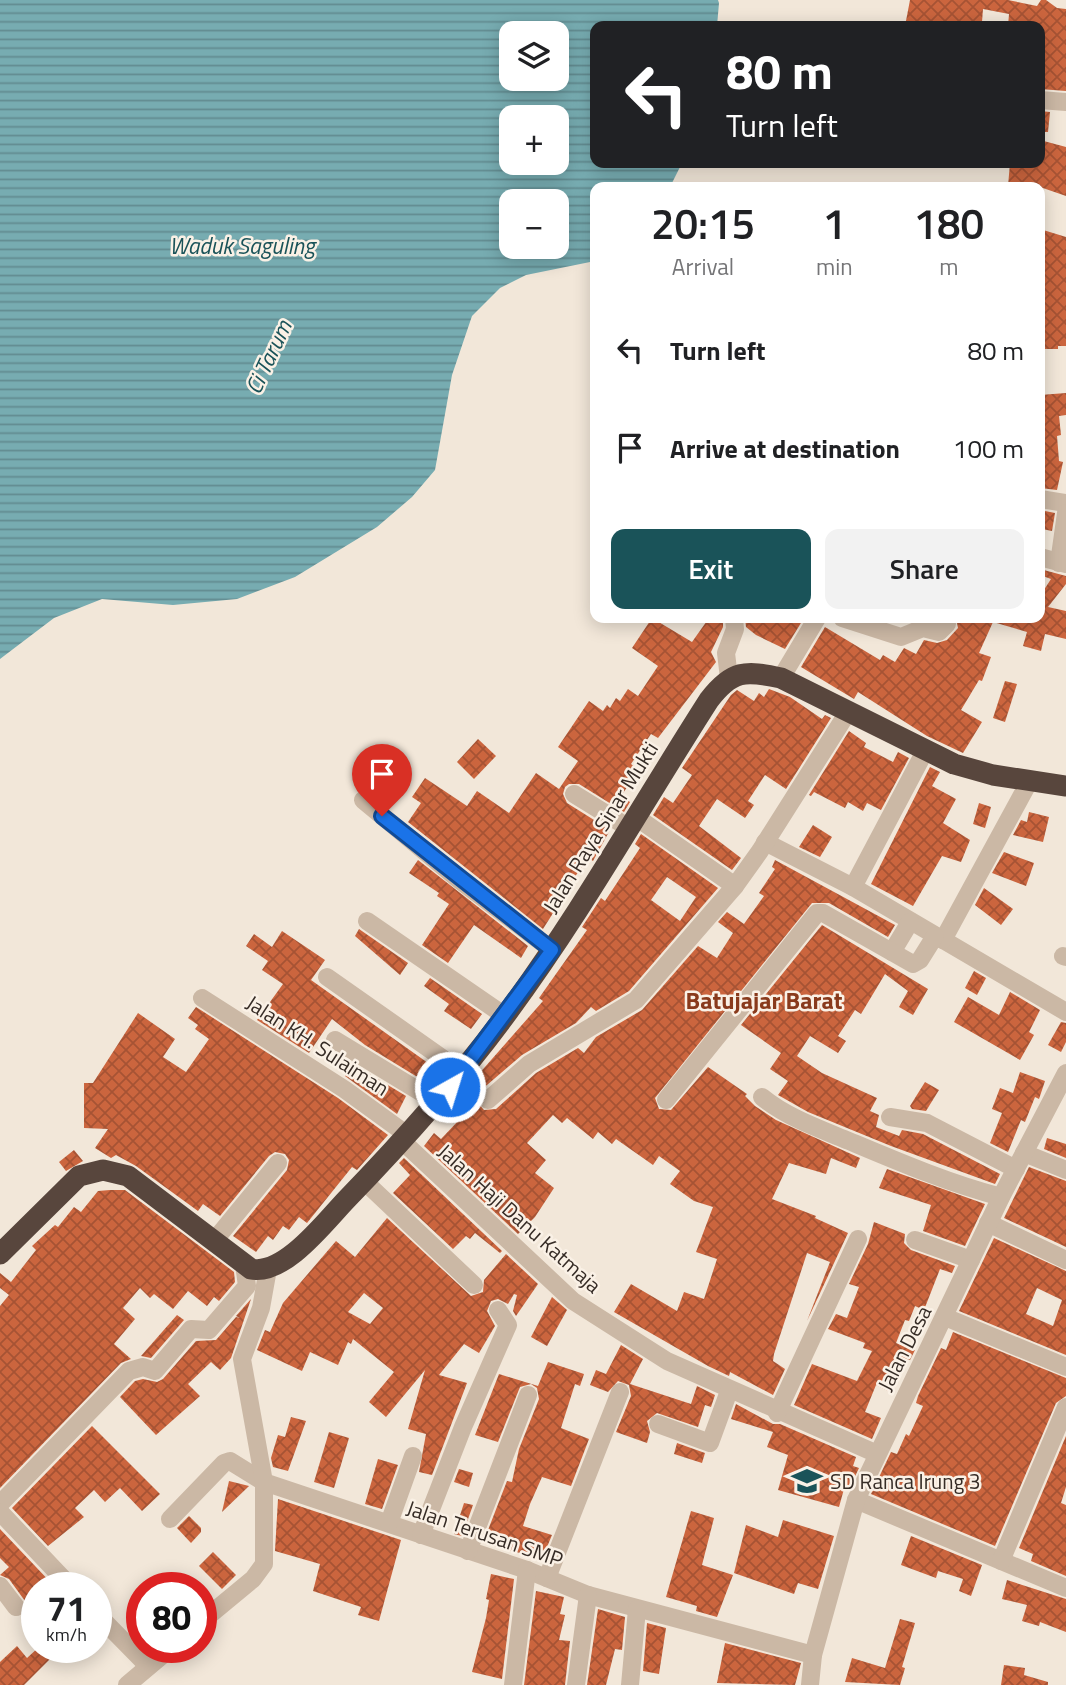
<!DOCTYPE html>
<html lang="en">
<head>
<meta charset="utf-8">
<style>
  :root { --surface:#fff; --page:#f2f2f2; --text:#202124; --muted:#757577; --accent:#1a5359 }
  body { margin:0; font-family:"Titillium Web",sans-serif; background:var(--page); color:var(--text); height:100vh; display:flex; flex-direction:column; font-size:26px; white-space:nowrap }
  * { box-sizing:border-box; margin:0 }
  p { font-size:23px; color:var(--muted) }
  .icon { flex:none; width:38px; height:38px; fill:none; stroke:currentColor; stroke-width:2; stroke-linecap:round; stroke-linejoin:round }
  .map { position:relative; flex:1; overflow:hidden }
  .drawer { position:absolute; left:590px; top:182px; width:455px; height:441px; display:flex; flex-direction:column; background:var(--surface); border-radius:14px; box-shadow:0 4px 18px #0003 }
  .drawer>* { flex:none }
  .banner { position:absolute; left:590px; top:21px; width:455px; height:147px; border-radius:14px; box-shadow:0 4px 18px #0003; background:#202124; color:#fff; overflow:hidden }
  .buttons { position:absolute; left:499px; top:21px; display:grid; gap:14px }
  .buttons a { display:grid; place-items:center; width:70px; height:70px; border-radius:14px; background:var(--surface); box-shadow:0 4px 18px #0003; font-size:35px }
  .speed { position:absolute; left:21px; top:1572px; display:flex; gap:14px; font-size:35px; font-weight:700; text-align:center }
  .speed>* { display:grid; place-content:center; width:91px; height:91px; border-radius:50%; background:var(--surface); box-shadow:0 4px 18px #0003; line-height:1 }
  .speed small { font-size:18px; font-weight:400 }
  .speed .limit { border:10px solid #d22; background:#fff; color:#111 }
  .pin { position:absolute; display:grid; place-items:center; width:60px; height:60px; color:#fff; margin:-72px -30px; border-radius:50% 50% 50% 0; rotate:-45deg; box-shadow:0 0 7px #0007 }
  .pin .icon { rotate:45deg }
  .me { position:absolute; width:77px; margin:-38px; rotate:39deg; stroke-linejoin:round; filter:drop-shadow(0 0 5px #0008) }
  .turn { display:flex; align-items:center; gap:24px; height:147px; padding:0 21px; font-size:32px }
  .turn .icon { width:91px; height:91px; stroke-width:2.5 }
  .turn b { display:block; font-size:49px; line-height:60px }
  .eta { display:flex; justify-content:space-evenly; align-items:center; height:119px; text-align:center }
  .eta b { font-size:42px; font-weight:600; line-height:49px }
  .cta { display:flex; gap:14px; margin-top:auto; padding:14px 21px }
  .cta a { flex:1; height:80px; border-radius:14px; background:var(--accent); color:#fff; font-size:28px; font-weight:600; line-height:80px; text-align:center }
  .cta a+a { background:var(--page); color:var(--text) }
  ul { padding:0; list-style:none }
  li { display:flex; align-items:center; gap:21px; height:98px; padding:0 21px }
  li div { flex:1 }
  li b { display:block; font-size:26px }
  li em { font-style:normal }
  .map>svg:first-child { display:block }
</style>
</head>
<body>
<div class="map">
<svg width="1066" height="1685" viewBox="0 0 1066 1685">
  <defs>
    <pattern id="water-rules" width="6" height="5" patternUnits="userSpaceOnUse" patternTransform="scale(1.75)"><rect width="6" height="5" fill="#77acb1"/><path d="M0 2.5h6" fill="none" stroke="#628c90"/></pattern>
    <pattern id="building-cross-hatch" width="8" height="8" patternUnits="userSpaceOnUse" patternTransform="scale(1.75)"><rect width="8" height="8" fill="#cb653e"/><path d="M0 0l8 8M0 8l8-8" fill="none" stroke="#a65334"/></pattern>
  </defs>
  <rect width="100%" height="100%" fill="#f2e7d9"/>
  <path fill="url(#water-rules)" fill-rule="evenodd" d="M0,0H718L719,3L717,26H595V163H682L670,187H595V261L526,275L500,288L472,316L452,375L435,470L412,497L377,527L295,577L237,599L173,605L102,599L54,618L0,659ZM511,33H556V79H511ZM511,117H556V163H511ZM511,201H556V247H511Z"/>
  <g fill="url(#building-cross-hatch)" fill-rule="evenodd">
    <polygon points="910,0 1008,0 1037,6 1041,0 1046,0 1057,8 1066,9 1066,91 1040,89 1040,26 1008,26 1009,14 983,9 982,22 961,22 960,26 905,26"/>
    <polygon points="1040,111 1050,112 1048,132 1040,132"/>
    <polygon points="1040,140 1066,147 1066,196 1040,187 1008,186 1010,163 1040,164"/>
    <polygon points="1040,229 1066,237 1066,346 1058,346 1058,349 1040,349 1045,255 1040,254"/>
    <polygon points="1066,393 1066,415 1059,416 1061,435 1057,436 1059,461 1063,462 1057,490 1040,488 1040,395"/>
    <polygon points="1045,511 1055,513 1052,531 1042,529"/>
    <polygon points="1040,569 1066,576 1066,584 1048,607 1066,611 1066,639 1045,634 1041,651 1023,646 1027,632 993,622 979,653 991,657 982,681 979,680 961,710 982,722 963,753 927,736 858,692 854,699 801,667 825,627 880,660 883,655 895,662 904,648 916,654 924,640 937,643 947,640 958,628 956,618 1040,618 1040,596 1051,579 1040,575"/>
    <polygon points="652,618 692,642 709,618 723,618 723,627 711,652 716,662 658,738 651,734 631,764 639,770 621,796 630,802 624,812 579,784 569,784 565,787 563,794 567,803 610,830 593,861 588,858 572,881 567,878 549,906 555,910 543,929 408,822 421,803 412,797 425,778 467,806 477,791 509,813 536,773 559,789 578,761 558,747 589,701 603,711 607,705 610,708 616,698 620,701 628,689 638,696 658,666 632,648"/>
    <polygon points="745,618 804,618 785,649 756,635 746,627"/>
    <polygon points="1005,681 1017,684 1005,722 993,718"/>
    <polygon points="769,689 790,697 822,719 825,715 831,718 786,789 765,775 748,801 754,805 745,818 717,799 699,826 741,858 732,870 653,815 664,797 673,803 692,775 682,768 731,695 737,690 754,701 759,693 764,697"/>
    <polygon points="849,731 866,743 864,747 893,762 898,752 909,758 881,810 867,803 863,811 848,802 845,808 814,792 811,796 809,795"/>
    <polygon points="478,739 496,756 474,779 457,762"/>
    <polygon points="930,767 940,772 932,786 956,799 943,823 970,840 961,862 942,856 913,906 871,884"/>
    <polygon points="979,803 991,807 985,828 973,824"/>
    <polygon points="1029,812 1049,817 1043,842 1013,835 1021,820 1027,822"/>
    <polygon points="813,825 832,837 820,857 799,847"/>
    <path d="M641,834L718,888L629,991L596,1011L591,1007L576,1023L522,1055L480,1091L477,1102L484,1110L496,1109L536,1073L578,1048L584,1053L596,1037L642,1010L698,946L717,958L733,933L718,922L727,912L744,924L764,896L759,893L775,869L772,867L775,860L895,925L888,937L829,903H812L655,1098L659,1109L671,1110L708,1067L747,1094L745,1096L755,1106L776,1120L860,1158L856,1168L831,1158L826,1174L789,1163L772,1199L816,1216L815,1218L848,1233L807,1321L830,1262L807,1253L774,1354L773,1361L785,1369L773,1395L730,1372L729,1376L708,1366L614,1312L631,1284L677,1311L684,1292L704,1299L717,1259L696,1252L713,1207L694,1201L670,1184L680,1171L659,1156L653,1165L616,1139L612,1144L598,1132L593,1139L567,1118L562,1123L553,1115L527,1143L546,1160L535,1173L554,1188L535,1217L518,1234L424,1146L434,1133L441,1139L460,1119L448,1109L543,1001L539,998L587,930L582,927L601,898L605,901L640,848L635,844ZM667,877L696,897L680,921L651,900Z"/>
    <polygon points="1004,852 1034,863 1026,886 992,873"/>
    <polygon points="418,860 528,946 521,958 474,925 448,963 422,945 449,904 437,896 439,893 409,873"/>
    <polygon points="984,888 1013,909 1001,925 975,905"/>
    <polygon points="822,925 928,989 913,1015 899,1007 908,991 885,974 861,1014 855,1010 838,1036 846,1041 838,1053 810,1036 797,1056 822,1073 877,1098 870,1111 879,1115 876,1127 899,1136 902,1130 923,1134 1000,1174 995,1184 891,1146 808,1112 778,1095 788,1081 770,1069 781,1053 741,1025"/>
    <polygon points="359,929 408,963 400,975 355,936"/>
    <polygon points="282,931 325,960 311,980 428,1063 419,1078 365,1045 332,1019 309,1053 257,1020 283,984 262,970 268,961 246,946 254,934 272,947"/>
    <polygon points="974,971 986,978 977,995 965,988"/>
    <polygon points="430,978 482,1014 471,1029 444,1011 449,1004 424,986"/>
    <polygon points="1010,992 1040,1010 1029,1032 1034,1035 1020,1060 954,1022 968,997 999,1015"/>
    <polygon points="196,1007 338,1098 388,1135 357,1170 352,1167 307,1223 299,1217 289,1230 283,1226 273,1240 268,1236 256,1252 233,1236 287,1170 289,1160 285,1154 275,1152 269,1156 220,1216 203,1204 198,1211 136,1166 116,1155 111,1158 95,1148 108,1129 84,1128 84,1083 93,1083 138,1013 175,1039 163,1057 186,1072 209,1039 195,1029 198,1025 188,1018"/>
    <polygon points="1061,1022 1066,1023 1066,1042 1061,1052 1048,1045"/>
    <polygon points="353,1064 406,1096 397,1114 345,1076"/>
    <polygon points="1020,1072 1045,1081 1039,1099 1035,1097 1025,1122 1021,1120 1008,1152 990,1143 1002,1113 992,1109 1000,1088 1013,1093"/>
    <polygon points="925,1082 939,1090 926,1111 912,1109 910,1106"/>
    <polygon points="1047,1138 1066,1144 1066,1158 1044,1149"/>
    <polygon points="74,1150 83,1161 66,1171 59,1162"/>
    <polygon points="404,1158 502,1251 500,1253 475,1233 470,1239 466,1236 453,1249 393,1193 410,1175 399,1163"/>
    <polygon points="1029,1167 1066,1181 1066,1247 1004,1218"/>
    <polygon points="887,1169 985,1204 965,1246 923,1231 931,1205 879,1188"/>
    <polygon points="110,1190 125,1190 234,1272 235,1282 219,1301 214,1297 207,1306 188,1291 173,1309 154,1294 150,1298 140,1288 123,1308 135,1319 114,1344 131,1359 121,1363 0,1488 0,1306 9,1295 0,1288 0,1273 11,1282 36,1250 32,1246 55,1225 58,1227 74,1207 81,1212 98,1191"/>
    <path d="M387,1218L471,1296L483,1292L484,1280L506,1254L538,1284L516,1316L513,1311L517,1295L514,1294L508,1304L498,1299L491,1301L487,1311L495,1326L479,1353L464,1344L439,1375L467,1383L432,1475L419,1472L426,1434L408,1429L425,1370L386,1417L369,1402L394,1372L353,1339L351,1344L348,1342L338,1365L310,1352L302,1371L257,1350L265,1330L270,1332L283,1303L336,1241L355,1257ZM364,1293L383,1308L370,1324L348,1312Z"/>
    <polygon points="874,1222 905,1234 904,1243 911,1250 955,1266 952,1273 940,1269 924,1310 915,1306 909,1321 905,1320 896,1343 915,1350 910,1360 906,1359 890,1392 876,1385 865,1412 881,1418 872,1439 794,1405 812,1364 857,1381 872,1351 863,1348 865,1343 828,1329 836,1314 847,1318 859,1287 849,1284 868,1244"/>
    <path d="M994,1238L1066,1271V1355L959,1311ZM1037,1288L1062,1300L1053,1326L1026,1314Z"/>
    <polygon points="552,1297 567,1310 547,1346 531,1337"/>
    <polygon points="251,1299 231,1358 220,1370 211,1362 188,1384 200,1396 156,1435 120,1397 135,1381 143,1379 157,1382 163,1379 196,1341 216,1340 236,1317 240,1318 236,1316"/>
    <polygon points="177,1315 184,1320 151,1358 141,1356"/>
    <polygon points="953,1332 1066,1378 1066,1396 1056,1403 995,1546 871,1494 891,1452 897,1454 906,1434 909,1436 923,1406 916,1403 918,1396 941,1348 946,1350"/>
    <polygon points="621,1345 643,1359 630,1384 691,1404 697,1386 715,1395 711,1407 705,1405 698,1427 657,1413 647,1421 650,1432 647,1443 616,1432 631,1396 629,1385 618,1381 608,1392 590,1385 596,1370 606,1374"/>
    <polygon points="548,1362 584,1374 580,1386 575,1384 561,1428 589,1439 571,1486 542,1477 530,1504 523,1526 552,1535 542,1559 483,1543 507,1481 512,1482 519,1449 539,1399 537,1388 531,1384 520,1387 498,1442 475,1435 499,1374 538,1386"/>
    <polygon points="736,1404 773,1424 780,1424 856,1457 853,1466 859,1468 848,1491 844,1489 839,1507 778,1490 788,1455 767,1447 773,1432 731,1419"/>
    <polygon points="291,1417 306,1421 288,1471 273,1467 271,1458 278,1435 285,1437"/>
    <polygon points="92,1426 160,1494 142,1511 120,1488 105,1502 94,1490 75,1508 84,1517 48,1546 12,1508"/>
    <polygon points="329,1432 349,1438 334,1488 314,1482"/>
    <polygon points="1066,1436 1066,1487 1061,1503 1066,1505 1066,1576 1031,1561 1033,1554 1019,1548"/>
    <polygon points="677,1443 705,1453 702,1463 674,1454"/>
    <polygon points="378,1459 398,1465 382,1509 365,1504"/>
    <polygon points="459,1469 473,1473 469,1487 454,1482"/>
    <polygon points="229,1481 249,1486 222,1512"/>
    <polygon points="278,1499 401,1540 379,1621 358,1615 361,1607 313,1591 320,1564 275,1551"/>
    <polygon points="464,1503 473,1505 462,1536 454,1534"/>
    <polygon points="691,1511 714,1518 702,1565 733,1575 717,1617 696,1611 697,1606 666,1597"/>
    <polygon points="189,1516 201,1528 201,1532 191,1543 177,1528"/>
    <polygon points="783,1520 834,1536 818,1589 798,1583 794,1594 734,1573 746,1525 778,1537"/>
    <polygon points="0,1529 54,1586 37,1587 37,1623 26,1612 25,1601 9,1579 0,1575 9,1567 0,1558"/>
    <polygon points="911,1536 982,1565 971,1596 959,1591 963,1579 938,1571 936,1578 901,1565"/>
    <polygon points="213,1552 236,1575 222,1589 199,1566"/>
    <polygon points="491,1574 514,1579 502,1679 472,1672 486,1618 489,1600 486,1599"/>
    <polygon points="1007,1580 1066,1599 1066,1632 1040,1622 1039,1626 1022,1621 1027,1605 1002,1599"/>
    <polygon points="536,1591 564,1597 560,1614 565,1615 559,1640 570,1641 565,1685 524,1685"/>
    <polygon points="598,1609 625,1617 622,1650 615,1649 606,1685 587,1685"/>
    <polygon points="900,1619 915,1623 902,1667 905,1668 900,1685 845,1682 852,1658 885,1668"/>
    <polygon points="647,1623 666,1628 659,1674 643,1671"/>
    <polygon points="725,1643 801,1663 795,1685 717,1683"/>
    <polygon points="17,1646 27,1658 39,1647 62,1647 24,1685 0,1685 0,1662"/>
    <polygon points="1004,1665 1025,1668 1024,1675 1048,1682 1048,1685 1001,1685"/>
  </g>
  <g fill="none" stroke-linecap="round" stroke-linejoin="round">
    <g stroke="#cbb8a5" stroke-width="18">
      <polyline points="1040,100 1066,102"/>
      <polyline points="1040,499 1066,503"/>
      <polyline points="1040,557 1066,564"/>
      <polyline points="1059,563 1066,513"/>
      <polyline points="842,618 901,637 923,628 939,632 947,624"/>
      <polyline points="729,678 726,653 735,629 734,618"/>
      <polyline points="781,678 817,618"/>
      <polyline points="574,794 629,828"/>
      <polyline points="363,800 458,879 552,950"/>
      <polyline points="636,817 735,886"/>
      <polyline points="765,842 853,887 1066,1012"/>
      <polyline points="853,887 925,751"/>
      <polyline points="367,921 505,1016"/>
      <polyline points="943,940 1029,782"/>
      <polyline points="892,952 910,922"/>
      <polyline points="1063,956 1066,957"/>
      <polyline points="327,977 462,1072"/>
      <polyline points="202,998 344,1089 406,1134"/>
      <polyline points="335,1040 437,1102"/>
      <path d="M762,1097C786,1117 820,1129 849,1141C899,1162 948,1183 1001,1197"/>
      <polyline points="488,1100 529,1064 636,1000 735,886 760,851 848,712"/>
      <polyline points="666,1100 817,913 823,913 913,964 920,960 935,936"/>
      <polyline points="890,1117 927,1123 1016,1169"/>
      <polyline points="401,1140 573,1301 667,1361 875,1453"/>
      <polyline points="1024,1153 1066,1170"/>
      <polyline points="364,1181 474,1285"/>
      <polyline points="988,1223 1066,1260"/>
      <polyline points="915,1240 971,1260"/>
      <polyline points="214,1241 278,1163"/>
      <polyline points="945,1317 1066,1367"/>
      <polyline points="777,1413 858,1239"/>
      <polyline points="658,1424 710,1443 729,1391"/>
      <polyline points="856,1500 1066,1588"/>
      <polyline points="0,1504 129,1371 143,1367 155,1371 191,1329 209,1330 247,1286 244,1264"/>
      <polyline points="0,1512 71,1587"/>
      <polyline points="170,1519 224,1463 230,1461 264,1482 527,1570 588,1595 813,1655"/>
      <polyline points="389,1523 413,1456"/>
      <polyline points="421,1535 463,1427 508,1325 498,1310"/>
      <polyline points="468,1551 528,1395"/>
      <polyline points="1001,1561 1066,1407"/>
      <polyline points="547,1578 620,1392"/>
      <polyline points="0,1586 16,1607"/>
      <polyline points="96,1613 148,1666"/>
      <polyline points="201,1622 253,1579 264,1564 264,1482 242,1359 261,1308 268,1269"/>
      <polyline points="127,1685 172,1647"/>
      <polyline points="513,1685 527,1570"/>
      <polyline points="576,1685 588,1595"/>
      <polyline points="630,1685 637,1609"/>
      <polyline points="810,1685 813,1655 856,1500 1001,1197 1066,1073"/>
    </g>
    <path stroke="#58463d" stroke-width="21" d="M0,1254L79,1176L103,1170L128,1176L251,1269C284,1276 325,1222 346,1200C402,1142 457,1081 505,1016C580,915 641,806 709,700C732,670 745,670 781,678L954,764L993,775L1066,786"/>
  </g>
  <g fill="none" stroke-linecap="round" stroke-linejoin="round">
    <g stroke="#114b97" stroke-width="18">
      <polyline id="route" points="382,816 552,950 450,1087"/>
    </g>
    <use href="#route" stroke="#1a73e8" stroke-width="12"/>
  </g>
  <defs>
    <g id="school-bare" transform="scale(2.415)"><path d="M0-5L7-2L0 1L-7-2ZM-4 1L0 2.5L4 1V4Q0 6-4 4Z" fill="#1a5359" stroke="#faf1e6" stroke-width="2.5" paint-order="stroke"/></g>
  </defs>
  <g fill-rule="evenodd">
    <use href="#school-bare" x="807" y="1481"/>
  </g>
  <g text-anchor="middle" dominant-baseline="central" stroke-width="5" stroke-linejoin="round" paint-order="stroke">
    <g font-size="21" fill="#362c26" stroke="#faf1e6">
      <text transform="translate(600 827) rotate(-58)">Jalan Raya Sinar Mukti</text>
      <text transform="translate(318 1045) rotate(33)">Jalan KH. Sulaiman</text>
      <text transform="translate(520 1218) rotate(42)">Jalan Haji Danu Katmaja</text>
      <text transform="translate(904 1348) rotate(-63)">Jalan Desa</text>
      <text transform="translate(485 1533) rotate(19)">Jalan Terusan SMP</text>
    </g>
    <g font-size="21" fill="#362c26" stroke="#faf1e6" text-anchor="start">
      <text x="830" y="1481">SD Ranca Irung 3</text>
    </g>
    <g font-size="23" font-style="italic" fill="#1a5359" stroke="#faf1e6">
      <text x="242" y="245">Waduk Saguling</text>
      <text transform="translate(268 357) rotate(-65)">Ci Tarum</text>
    </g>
    <g font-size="24" font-weight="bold" fill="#893a1c" stroke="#faf1e6">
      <text x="764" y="1000">Batujajar Barat</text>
    </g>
  </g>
</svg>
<div class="buttons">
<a><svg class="icon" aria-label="layers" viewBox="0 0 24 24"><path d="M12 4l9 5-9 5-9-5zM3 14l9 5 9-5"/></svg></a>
<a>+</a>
<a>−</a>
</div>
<div class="speed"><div>71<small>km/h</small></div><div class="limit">80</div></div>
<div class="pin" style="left:382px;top:816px;background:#d93025"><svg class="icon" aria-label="arrive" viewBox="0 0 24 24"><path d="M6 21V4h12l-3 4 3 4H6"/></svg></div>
<svg class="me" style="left:450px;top:1087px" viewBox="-20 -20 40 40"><circle r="17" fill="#1a73e8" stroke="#fff" stroke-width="3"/><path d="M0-11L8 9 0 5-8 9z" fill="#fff"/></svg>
<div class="banner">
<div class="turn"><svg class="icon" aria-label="left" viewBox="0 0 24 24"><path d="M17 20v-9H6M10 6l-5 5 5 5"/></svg><div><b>80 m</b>Turn left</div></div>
</div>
<section class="drawer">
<div class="eta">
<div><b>20:15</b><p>Arrival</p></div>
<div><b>1</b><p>min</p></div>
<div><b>180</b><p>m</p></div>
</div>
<ul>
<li><svg class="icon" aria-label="left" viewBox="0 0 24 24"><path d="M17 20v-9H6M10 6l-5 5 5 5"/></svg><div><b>Turn left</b></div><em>80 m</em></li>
<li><svg class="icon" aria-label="arrive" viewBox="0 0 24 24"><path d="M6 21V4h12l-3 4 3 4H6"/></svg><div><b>Arrive at destination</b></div><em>100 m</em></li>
</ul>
<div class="cta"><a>Exit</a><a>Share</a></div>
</section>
</div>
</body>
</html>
